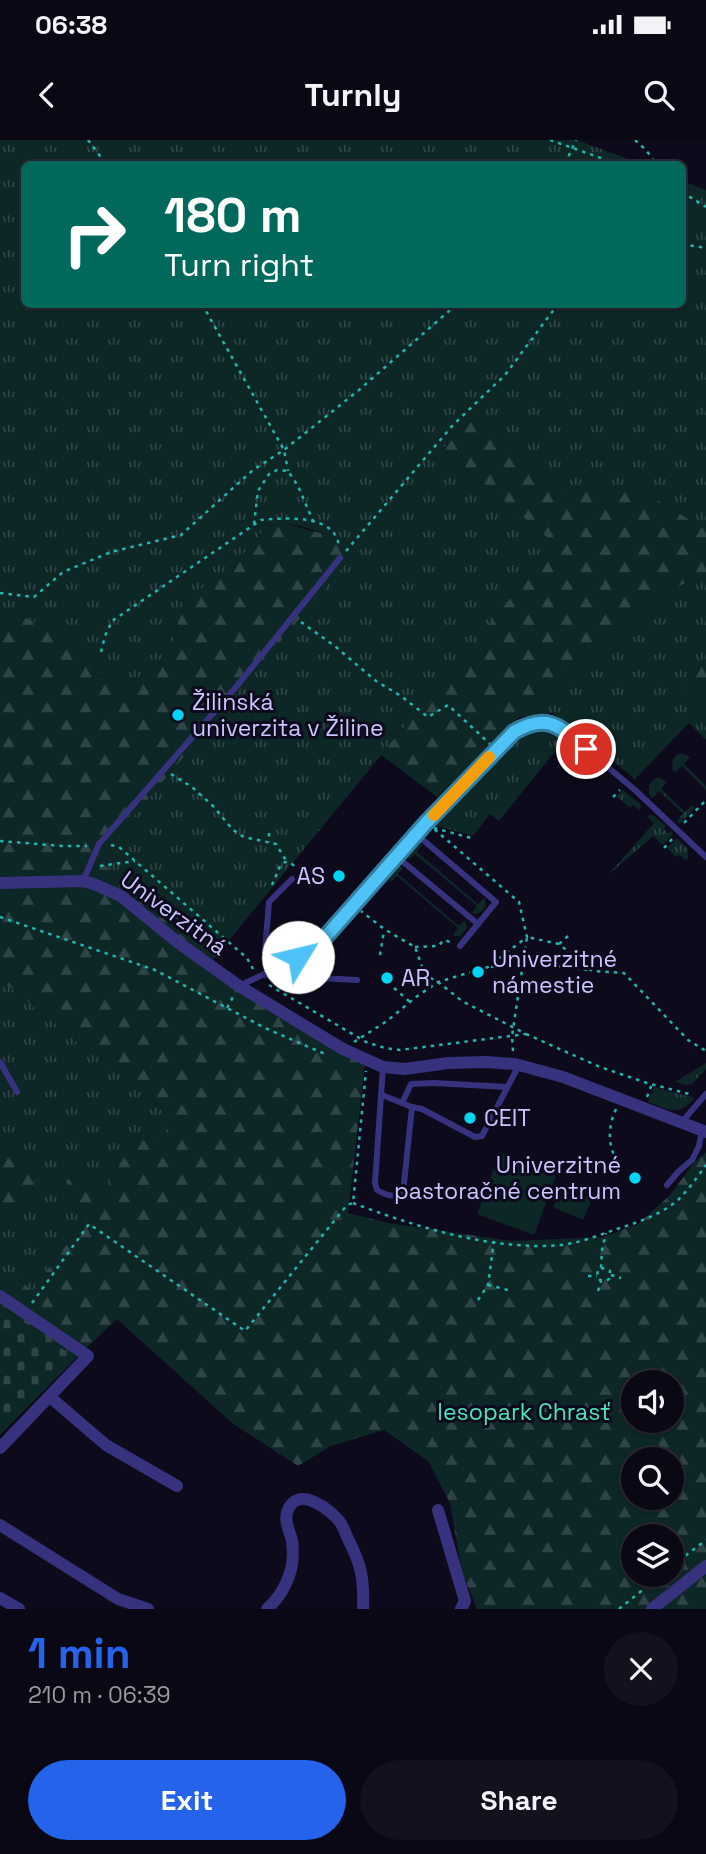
<!DOCTYPE html>
<html lang="en">
<head>
<meta charset="utf-8">
<style>
  :root { --surface:#0a0815; --page:#13111e; --text:#f1f3f6; --muted:#999aa0; --line:#2a2934; --accent:#2563eb }
  body { margin:0; font-family:"Space Grotesk",sans-serif; background:var(--page); color:var(--text); height:100vh; display:flex; flex-direction:column; font-size:26px; white-space:nowrap }
  * { box-sizing:border-box; margin:0 }
  p { font-size:23px; color:var(--muted) }
  .icon { flex:none; width:38px; height:38px; fill:none; stroke:currentColor; stroke-width:2; stroke-linecap:round; stroke-linejoin:round }
  .map { position:relative; height:1469px; overflow:hidden }
  .side { display:flex; flex-direction:column; background:var(--surface); flex:1 }
  .side>* { flex:none }
  .guide { position:absolute; left:21px; top:21px; width:665px; height:147px; border-radius:10px; box-shadow:0 2px 5px #0004,0 0 0 2px var(--line); background:#00695c; color:#fff; overflow:hidden }
  .fabs { position:absolute; left:621px; top:1230px; display:grid; gap:14px }
  .fabs a { display:grid; place-items:center; width:63px; height:63px; border-radius:50%; background:var(--surface); box-shadow:0 2px 5px #0004,0 0 0 2px var(--line); font-size:35px }
  .pin { position:absolute; display:grid; place-items:center; width:60px; height:60px; color:#fff; margin:-30px; border:4px solid #fff; border-radius:50%; box-shadow:0 2px 7px #0007 }
  .me { position:absolute; width:77px; margin:-38px; rotate:54deg; stroke-linejoin:round; filter:drop-shadow(0 0 5px #0008) }
  .turn { display:flex; align-items:center; gap:24px; height:147px; padding:0 28px; font-size:32px }
  .turn .icon { width:91px; height:91px; stroke-width:2.5 }
  .turn b { display:block; font-size:49px; line-height:60px }
  .round { display:grid; place-items:center; flex:none; width:74px; height:74px; border-radius:37px; background:var(--page) }
  .headline { display:flex; align-items:center; justify-content:space-between; height:119px; padding:0 28px }
  h1 { font-size:42px; font-weight:700; line-height:52px; color:var(--accent) }
  .action { display:flex; gap:14px; margin-top:auto; padding:14px 28px }
  .action a { flex:1; height:80px; border-radius:42px; background:var(--accent); color:#fff; font-size:28px; font-weight:700; line-height:80px; text-align:center }
  .action a+a { background:var(--page); color:var(--text) }
  .status { display:flex; justify-content:space-between; align-items:center; height:49px; padding:0 35px; background:var(--surface); direction:ltr }
  .status svg { height:19px; fill:currentColor }
  header { display:flex; justify-content:space-between; align-items:center; height:91px; padding:0 28px; background:var(--surface); font-size:32px; font-weight:700 }
  .map>svg:first-child { display:block }
</style>
</head>
<body>
<div class="status"><b>06:38</b><svg viewBox="0 0 49 12"><path d="M0 12V9h3v3zM5 12V6h3v6zM10 12V3h3v9zM15 12V0h3v12zM26 1h20v11H26zM47 4h2v5h-2z"/></svg></div>
<header><svg class="icon" aria-label="back" viewBox="0 0 24 24"><path d="M15 5l-7 7 7 7"/></svg>Turnly<svg class="icon" aria-label="search" viewBox="0 0 24 24"><circle cx="10" cy="10" r="6"/><path d="M15 15l6 6"/></svg></header>
<div class="map">
<svg width="706" height="1469" viewBox="0 0 706 1469">
  <defs>
    <pattern id="grass-tufts" width="24" height="20" patternUnits="userSpaceOnUse" patternTransform="scale(1.75)"><rect width="24" height="20" fill="#0d2626"/><path d="M3 7l-1-3M5 7V3M7 7l1-3M15 17l-1-3M17 17v-4M19 17l1-3" fill="none" stroke="#2f4447"/></pattern>
    <pattern id="forest-firs" width="22" height="20" patternUnits="userSpaceOnUse" patternTransform="scale(1.75)"><rect width="22" height="20" fill="#0d2626"/><path d="M5 1l3.5 6h-7zM16 11l3.5 6h-7z" fill="#2f4447"/></pattern>
    <pattern id="cemetery-stones" width="16" height="16" patternUnits="userSpaceOnUse" patternTransform="scale(1.75)"><rect width="16" height="16" fill="#0d2626"/><path d="M2 7V4a2 2 0 0 1 4 0v3zM10 15v-3a2 2 0 0 1 4 0v3z" fill="#2f4447"/></pattern>
  </defs>
  <rect width="100%" height="100%" fill="#0d0a1c"/>
  <g fill="url(#grass-tufts)">
    <path d="M0,0H577L641,24H24V164H682L683,41L706,50V388L696,384L653,357L604,345L571,350L548,342L474,277L443,309L555,404L211,822L97,718L356,410C335,398 313,387 288,384C281,384 273,386 266,387L234,425L183,462L173,503L155,530L118,546L99,535L77,500L0,467Z"/>
    <polygon points="706,436 706,518 686,549 706,563 706,600 689,583 635,639 553,573 519,577 574,524 664,451"/>
    <path d="M536,588C551,587 559,593 570,602L569,605L572,607L565,616L556,610L499,681L490,674L473,696L430,684L515,598L523,592Z"/>
    <polygon points="682,613 690,617 684,624 706,646 706,650 682,626 675,632 672,630 673,619 678,614"/>
    <polygon points="656,638 660,638 667,642 661,649 685,672 692,665 695,668 680,684 677,681 683,673 659,651 652,658 649,654 649,644"/>
    <polygon points="623,650 641,665 641,667 639,670 633,665 630,668 618,658 618,655"/>
    <polygon points="649,675 654,676 666,686 664,689 668,693 671,691 673,694 663,705 653,696 608,735 654,683 647,677"/>
    <polygon points="677,698 688,709 688,718 686,720 679,715 676,717 668,709 669,706"/>
    <path d="M415,704L422,705L417,712L478,764L484,758C489,766 483,771 477,774L472,773L477,766L415,714L409,720L407,716L408,711Z"/>
    <path d="M399,726L403,728L398,734L459,786L465,780L467,788L460,796L453,795L458,788L397,736L391,742C386,735 391,728 399,726Z"/>
    <polygon points="0,839 76,901 139,945 170,978 162,1005 131,997 104,1053 70,1037 66,1049 82,1080 33,1151 10,1134 0,1134 0,1095 28,1064 39,1026 0,1005"/>
    <polygon points="706,923 706,929 692,944 685,945 675,942"/>
    <path d="M654,947L695,958C678,977 669,970 648,962Z"/>
  </g>
  <g fill="url(#forest-firs)" fill-rule="evenodd">
    <polygon points="474,277 548,342 571,350 604,345 653,357 696,384 706,388 706,436 664,451 574,524 437,657 381,615 555,404 443,309"/>
    <path d="M286,384L332,396L357,410L98,719L211,822L365,923L348,1073L388,1083L512,1101L603,1097L638,1084L669,1056L694,1023L706,1012V1469H477L462,1432L450,1363L428,1321L384,1290L331,1306L298,1326L232,1283L117,1179L76,1218L0,1166V1134H10L33,1151L82,1080L66,1049L69,1037L104,1053L131,996L162,1005L170,978L139,945L76,901L0,839V467L77,500L99,535L118,546L155,530L173,503L183,462L234,425L266,387ZM634,1242H672V1281H634ZM634,1320H672V1358H634ZM634,1396H672V1435H634Z"/>
    <polygon points="706,518 706,563 686,549"/>
    <polygon points="0,1005 39,1026 28,1064 0,1095"/>
  </g>
  <polygon fill="url(#cemetery-stones)" points="0,1166 76,1218 0,1295"/>
  <g fill="#0d2626">
    <polygon points="500,1012 556,1036 534,1095 477,1074"/>
    <polygon points="562,1046 592,1059 583,1080 553,1067"/>
  </g>
  <g fill="none" stroke-linecap="round" stroke-linejoin="round">
    <g stroke="#25b3ad" stroke-width="2.5" stroke-dasharray="3.5 5" stroke-linecap="butt">
      <polyline points="88,0 106,24"/>
      <polyline points="550,0 618,24"/>
      <polyline points="635,0 646,10 656,24"/>
      <polyline points="565,24 576,0"/>
      <polyline points="682,52 706,67"/>
      <polyline points="682,104 706,108"/>
      <polyline points="202,164 284,310 288,331"/>
      <polyline points="254,384 258,351 269,334 277,330 288,331 298,346 313,381"/>
      <polyline points="346,411 453,285 505,235 558,164"/>
      <polyline points="0,453 34,457 63,432 111,412 181,395 253,330 284,310 359,250 457,164"/>
      <polyline points="301,482 336,507 376,541 401,556 428,577 448,565 490,604"/>
      <path d="M101,512L105,496L112,481L261,380C285,378 337,373 339,408"/>
      <polyline points="566,620 573,611"/>
      <polyline points="171,634 192,647 213,666 233,690 244,697 276,704 287,722"/>
      <polyline points="613,657 620,650"/>
      <polyline points="684,683 706,660"/>
      <polyline points="434,688 475,699"/>
      <polyline points="269,693 269,702"/>
      <polyline points="0,701 62,706 87,706"/>
      <polyline points="111,705 119,707 247,818 253,829"/>
      <polyline points="664,708 674,697"/>
      <polyline points="100,726 135,721"/>
      <path d="M272,745L281,724C287,720 293,722 296,730"/>
      <polyline points="0,777 155,830 265,888 325,914"/>
      <polyline points="568,796 559,804 592,831 624,833 688,900 706,911"/>
      <polyline points="415,807 438,806 444,800 453,803"/>
      <polyline points="380,815 384,791"/>
      <polyline points="491,827 523,822 589,830"/>
      <polyline points="269,845 366,902 385,908 400,910 526,894 462,861 438,842 425,835 415,807 384,789 361,771"/>
      <polyline points="394,848 410,862"/>
      <polyline points="227,868 232,859 232,855"/>
      <polyline points="526,894 600,927 647,943 693,955"/>
      <polyline points="354,902 387,881 416,857 438,842 488,827 527,797 519,762 433,688"/>
      <polyline points="513,911 512,896 527,797 559,804"/>
      <polyline points="647,957 652,944"/>
      <path d="M616,969C608,986 607,1006 618,1022"/>
      <path d="M353,1063C416,1087 493,1111 561,1105C580,1103 599,1095 617,1089C639,1082 662,1074 679,1059C689,1049 698,1036 706,1025"/>
      <polyline points="601,1128 608,1129 610,1131 609,1139 606,1141 600,1140 597,1136 598,1130 601,1128 602,1110 606,1093"/>
      <polyline points="611,1135 621,1138"/>
      <polyline points="588,1136 597,1136"/>
      <polyline points="488,1145 508,1150"/>
      <polyline points="598,1151 601,1141"/>
      <polyline points="478,1160 488,1145 494,1101"/>
      <polyline points="32,1163 89,1084 245,1191 347,1065 353,1063 366,931"/>
      <polyline points="672,1426 706,1400"/>
      <polyline points="619,1469 661,1435"/>
    </g>
    <g stroke="#36327e" stroke-width="6">
      <polyline points="416,694 496,762 460,806"/>
      <polyline points="396,716 478,784"/>
      <polyline points="83,741 99,704 236,547 340,418"/>
      <polyline points="265,811 269,762 292,739"/>
      <polyline points="264,835 357,840"/>
      <polyline points="239,846 314,810 426,683 514,592 528,583 545,582 561,588 635,650 706,717"/>
      <polyline points="0,922 17,952"/>
      <path d="M383,927L375,1043L377,1050C387,1056 393,1057 403,1053L412,967"/>
      <polyline points="382,955 412,967 422,969 475,997 482,996 519,925"/>
      <polyline points="402,963 411,944 434,943 507,947"/>
      <polyline points="681,983 706,954"/>
      <polyline points="667,1045 679,1031 692,1020 699,1006 702,990"/>
    </g>
    <g stroke="#36327e" stroke-width="12">
      <polyline points="0,743 83,741 94,744 121,756 176,801 239,846 343,909 383,927 405,929 448,923 486,922 515,924 563,937 706,992"/>
      <polyline points="0,1156 88,1216 0,1308"/>
      <polyline points="50,1257 106,1305 177,1346"/>
      <polyline points="438,1370 465,1461 461,1469"/>
      <polyline points="0,1385 118,1459 148,1469"/>
      <polyline points="0,1458 19,1469"/>
      <path d="M267,1469C286,1452 296,1427 292,1401C290,1391 283,1380 288,1370C298,1345 330,1369 340,1382C344,1388 346,1395 349,1401C362,1426 364,1441 363,1469"/>
      <polyline points="652,1469 706,1426"/>
    </g>
  </g>
  <g fill="none" stroke-linecap="round" stroke-linejoin="round">
    <g stroke="#337fa1" stroke-width="18">
      <path id="route" d="M298,817L314,810L426,683L514,592C548,572 560,587 586,609"/>
    </g>
    <use href="#route" stroke="#4fc3f7" stroke-width="12"/>
    <polyline stroke="#f59e0b" stroke-width="12" points="434,675 489,617"/>
  </g>
  <g fill="#00d4f0" stroke="#0d0a1c" stroke-width="2.5">
    <circle cx="178" cy="575" r="7"/>
    <circle cx="339" cy="736" r="7"/>
    <circle cx="478" cy="832" r="7"/>
    <circle cx="387" cy="838" r="7"/>
    <circle cx="470" cy="978" r="7"/>
    <circle cx="635" cy="1038" r="7"/>
  </g>
  <g text-anchor="middle" dominant-baseline="central" stroke-width="6" stroke-linejoin="round" paint-order="stroke">
    <g font-size="23" fill="#ccc5ff" stroke="#0d0a1c" text-anchor="start">
      <text x="192" y="562">Žilinská<tspan x="192" dy="26">univerzita v Žiline</tspan></text>
      <text x="325" y="736" text-anchor="end">AS</text>
      <text x="492" y="819">Univerzitné<tspan x="492" dy="26">námestie</tspan></text>
      <text x="401" y="838">AR</text>
      <text x="484" y="978">CEIT</text>
      <text x="621" y="1025" text-anchor="end">Univerzitné<tspan x="621" dy="26">pastoračné centrum</tspan></text>
    </g>
    <g font-size="23" fill="#ccc5ff" stroke="#0d0a1c">
      <text transform="translate(174 773) rotate(36)">Univerzitná</text>
    </g>
    <g font-size="23" fill="#4ae5c1" stroke="#0d0a1c">
      <text x="524" y="1272">lesopark Chrasť</text>
    </g>
  </g>
</svg>
<div class="fabs">
<a><svg class="icon" aria-label="sound" viewBox="0 0 24 24"><path d="M4 9h4l5-4v14l-5-4H4zM17 9q2 3 0 6"/></svg></a>
<a><svg class="icon" aria-label="search" viewBox="0 0 24 24"><circle cx="10" cy="10" r="6"/><path d="M15 15l6 6"/></svg></a>
<a><svg class="icon" aria-label="layers" viewBox="0 0 24 24"><path d="M12 4l9 5-9 5-9-5zM3 14l9 5 9-5"/></svg></a>
</div>
<div class="pin" style="left:586px;top:609px;background:#d93025"><svg class="icon" aria-label="arrive" viewBox="0 0 24 24"><path d="M6 21V4h12l-3 4 3 4H6"/></svg></div>
<svg class="me" style="left:298px;top:817px" viewBox="-20 -20 40 40"><circle r="19" fill="#fff"/><path d="M0-13L10 11 0 6-10 11z" fill="#4fc3f7"/></svg>
<div class="guide">
<div class="turn"><svg class="icon" aria-label="right" viewBox="0 0 24 24"><path d="M7 20v-9h11M14 6l5 5-5 5"/></svg><div><b>180 m</b>Turn right</div></div>
</div>
</div>
<section class="side">
<div class="headline"><div><h1>1 min</h1><p>210 m · 06:39</p></div><a class="round"><svg class="icon" aria-label="close" viewBox="0 0 24 24"><path d="M6 6l12 12M18 6L6 18"/></svg></a></div>
<div class="action"><a>Exit</a><a>Share</a></div>
</section>
</body>
</html>
